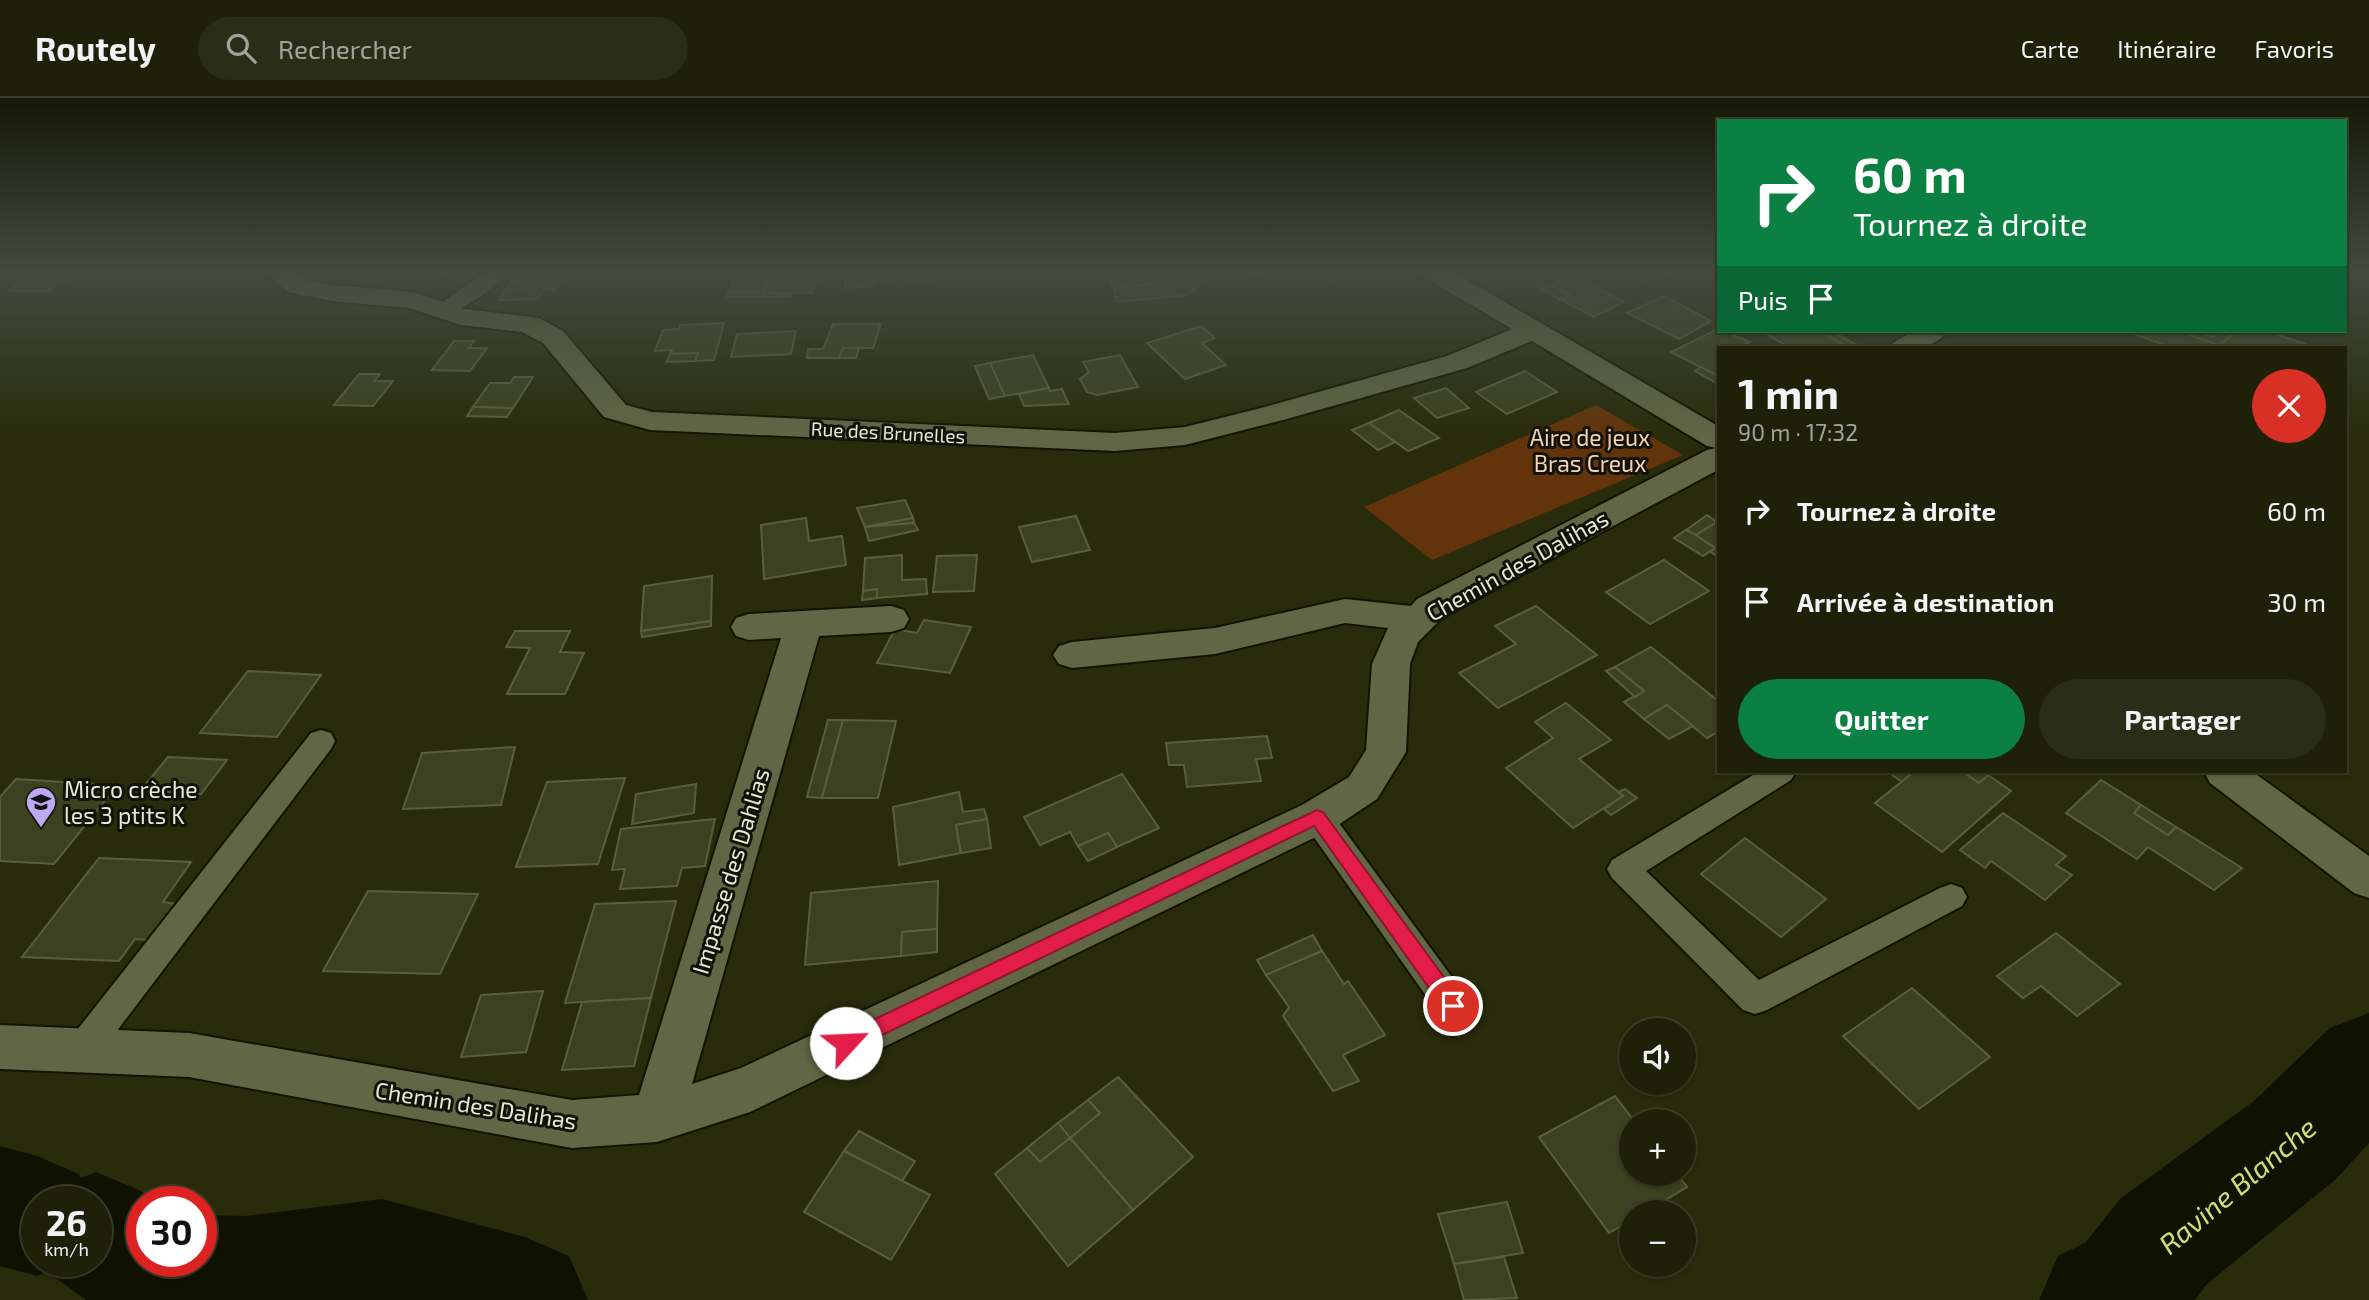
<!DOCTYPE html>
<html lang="fr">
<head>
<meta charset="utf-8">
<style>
  :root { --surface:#1e2108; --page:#2b2e16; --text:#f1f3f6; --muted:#a1a39c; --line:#3c3e29; --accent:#0b8043 }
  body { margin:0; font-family:"Exo 2",sans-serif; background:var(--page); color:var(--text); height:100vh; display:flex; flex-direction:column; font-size:26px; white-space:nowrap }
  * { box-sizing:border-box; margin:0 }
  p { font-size:23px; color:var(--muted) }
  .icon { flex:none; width:38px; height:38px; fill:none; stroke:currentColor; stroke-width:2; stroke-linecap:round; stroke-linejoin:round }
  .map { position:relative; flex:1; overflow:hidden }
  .panel { position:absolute; left:1717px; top:248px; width:630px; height:427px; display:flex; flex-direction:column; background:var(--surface); border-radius:0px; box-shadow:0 2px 5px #0004,0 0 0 2px var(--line) }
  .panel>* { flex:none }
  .hud { position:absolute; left:1717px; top:21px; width:630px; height:214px; border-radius:0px; box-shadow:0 2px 5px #0004,0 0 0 2px var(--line); background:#0b8043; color:#fff; overflow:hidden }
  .fabs { position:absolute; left:1619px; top:920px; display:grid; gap:14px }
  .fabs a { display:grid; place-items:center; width:77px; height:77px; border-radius:50%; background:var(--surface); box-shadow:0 2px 5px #0004,0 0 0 2px var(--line); font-size:35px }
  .speed { position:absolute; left:21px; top:1088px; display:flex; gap:14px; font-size:35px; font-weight:700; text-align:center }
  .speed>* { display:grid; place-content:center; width:91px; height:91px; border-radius:50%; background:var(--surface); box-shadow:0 2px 5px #0004,0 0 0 2px var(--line); line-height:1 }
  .speed small { font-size:18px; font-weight:400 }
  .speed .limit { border:10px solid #d22; background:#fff; color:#111 }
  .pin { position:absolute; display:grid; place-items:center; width:60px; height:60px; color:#fff; margin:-30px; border:4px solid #fff; border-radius:50%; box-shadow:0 2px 7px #0007 }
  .me { position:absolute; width:77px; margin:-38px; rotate:65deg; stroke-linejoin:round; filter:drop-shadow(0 0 5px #0008) }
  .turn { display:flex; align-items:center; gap:24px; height:147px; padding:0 21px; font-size:32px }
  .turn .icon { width:91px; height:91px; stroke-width:2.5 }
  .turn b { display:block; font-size:49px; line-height:60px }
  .then { display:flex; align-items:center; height:66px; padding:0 21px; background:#0003; gap:14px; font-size:26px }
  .round { display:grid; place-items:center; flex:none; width:74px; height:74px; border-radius:37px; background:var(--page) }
  .overview { display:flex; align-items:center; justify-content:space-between; height:119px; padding:0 21px }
  h1 { font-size:42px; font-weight:700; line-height:52px }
  .cta { display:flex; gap:14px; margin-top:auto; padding:14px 21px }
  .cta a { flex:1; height:80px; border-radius:42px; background:var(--accent); color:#fff; font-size:28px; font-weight:700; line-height:80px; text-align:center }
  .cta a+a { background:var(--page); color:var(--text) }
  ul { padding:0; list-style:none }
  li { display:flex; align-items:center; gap:21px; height:91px; padding:0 21px }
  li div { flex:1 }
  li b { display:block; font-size:26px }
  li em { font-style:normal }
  header { display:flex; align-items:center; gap:42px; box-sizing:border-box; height:98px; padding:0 35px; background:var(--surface); border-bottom:2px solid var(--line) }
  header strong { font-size:33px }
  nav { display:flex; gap:38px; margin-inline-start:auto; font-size:24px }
  .search { width:490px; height:63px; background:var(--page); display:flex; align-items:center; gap:18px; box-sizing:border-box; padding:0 24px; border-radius:38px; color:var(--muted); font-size:26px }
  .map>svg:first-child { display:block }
</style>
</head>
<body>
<header>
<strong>Routely</strong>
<div class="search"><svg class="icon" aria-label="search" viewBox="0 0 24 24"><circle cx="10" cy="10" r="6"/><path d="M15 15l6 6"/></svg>Rechercher</div>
<nav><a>Carte</a><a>Itinéraire</a><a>Favoris</a></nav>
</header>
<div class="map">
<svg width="2369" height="1202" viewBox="0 0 2369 1202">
  <rect width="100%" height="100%" fill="#282c0a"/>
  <polygon fill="#63340b" points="1596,307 1683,357 1432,462 1364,409"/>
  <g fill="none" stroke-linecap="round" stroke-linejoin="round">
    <g fill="#0f1200" fill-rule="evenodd">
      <polygon points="2369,915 2369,1045 2336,1081 2207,1186 2195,1202 2039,1202 2058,1158 2085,1145 2121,1100 2254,1003 2330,930"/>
      <path d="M0,1048L37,1058L79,1076L81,1080L96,1074L139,1092L156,1104H142V1164H201V1117L245,1118L382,1101L525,1139L569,1158L588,1202H86L53,1178L51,1172L37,1178L0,1168ZM37,1104H96V1164H37Z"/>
    </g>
  </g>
  <g fill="#3c411f" stroke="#595f3c" stroke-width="2">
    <polygon points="33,172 71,172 47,193 9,193 23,181 35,181 43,175 31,174"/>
    <polygon points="71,172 83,172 71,182 60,181"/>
    <polygon points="354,172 404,172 402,174 352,174"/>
    <polygon points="404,172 455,172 452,175 402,174"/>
    <polygon points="738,172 771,172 771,176 737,176"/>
    <polygon points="845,172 935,172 936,182 906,185 907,180 874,183 874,188 845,190"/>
    <polygon points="1145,172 1172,172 1152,186 1113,190 1110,182 1134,180"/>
    <polygon points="1172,172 1203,172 1207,181 1187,197 1117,204 1113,190 1152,186"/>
    <polygon points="1233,172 1280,172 1239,180"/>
    <polygon points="1317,172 1335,172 1344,178 1332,183"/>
    <polygon points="1627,172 1666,172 1671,176 1641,182"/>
    <polygon points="368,174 402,174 397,180 366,179"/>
    <polygon points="402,174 436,175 432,180 397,180"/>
    <polygon points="557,174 538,201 500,202 505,192 521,192 527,184 512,184 518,175"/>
    <polygon points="557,174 566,174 554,192 545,191"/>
    <polygon points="737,176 771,176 763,194 729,194"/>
    <polygon points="1572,176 1624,204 1594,219 1561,202 1570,197 1551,187"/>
    <polygon points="770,177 819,177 812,195 763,195"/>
    <polygon points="512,184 527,184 521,192 505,192"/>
    <polygon points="1551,187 1570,197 1561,202 1542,191"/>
    <polygon points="729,194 763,194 762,199 727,199"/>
    <polygon points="763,195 791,196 790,199 762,199"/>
    <polygon points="1664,198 1711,223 1679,241 1627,215"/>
    <polygon points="724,225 714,262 695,263 698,255 670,256 672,252 655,253 663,232 679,231 680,227"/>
    <polygon points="833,226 881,226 873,250 843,250 839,260 807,260 808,251 823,251"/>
    <polygon points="1201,228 1215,240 1202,245 1226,267 1185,281 1147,245"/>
    <polygon points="1718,231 1750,244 1739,250 1718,250 1718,278 1671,254"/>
    <polygon points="796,233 791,256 731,259 737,236"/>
    <polygon points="1761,233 1819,233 1848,249 1791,250"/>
    <polygon points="1819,233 1831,233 1855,246 1848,249"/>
    <polygon points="2125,233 2178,233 2219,247 2237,233 2266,233 2311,248 2174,250"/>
    <polygon points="2178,233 2195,233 2213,239 2220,233 2237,233 2219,247"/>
    <polygon points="454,243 474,243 469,250 487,250 470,273 432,272"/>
    <polygon points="843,250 859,250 856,260 839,260"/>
    <polygon points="698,255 695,263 667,264 670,256"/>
    <polygon points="1033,257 1049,290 1005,298 990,265"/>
    <polygon points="1120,257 1138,289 1097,297 1087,294 1080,281 1089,274 1083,264"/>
    <polygon points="990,265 1005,298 989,301 975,268"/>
    <polygon points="1701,269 1718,278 1718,286 1695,273"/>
    <polygon points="1525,273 1557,294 1507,316 1476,294"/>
    <polygon points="359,276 380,276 374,283 393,283 373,308 334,307"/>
    <polygon points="514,279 533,279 513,310 473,309 490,285 510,285"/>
    <polygon points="1049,290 1050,293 1062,291 1069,306 1024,308 1019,296"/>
    <polygon points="1446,290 1469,310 1437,320 1414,300"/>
    <polygon points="473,309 513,310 507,319 467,318"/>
    <polygon points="1399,312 1439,340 1408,353 1369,325"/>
    <polygon points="1369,325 1395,344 1378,352 1352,332"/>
    <polygon points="905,402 913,420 865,429 857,410"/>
    <polygon points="1707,417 1717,424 1696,437 1686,432"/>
    <polygon points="1076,418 1090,452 1032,464 1019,429"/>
    <polygon points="806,420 809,443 842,438 846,467 764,481 761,427"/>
    <polygon points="913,420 914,425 865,429"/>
    <polygon points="1717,424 1718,424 1718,459 1710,453 1715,450 1696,437"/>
    <polygon points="914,425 918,432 869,443 865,429"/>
    <polygon points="1686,432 1696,437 1715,450 1703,458 1674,440"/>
    <polygon points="902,457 902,482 926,481 927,496 877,500 877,491 863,493 865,460"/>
    <polygon points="977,457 974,493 933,494 937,458"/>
    <polygon points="1664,462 1709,493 1650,526 1606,494"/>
    <polygon points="712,478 711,523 641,533 644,488"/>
    <polygon points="877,491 877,500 862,502 863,493"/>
    <polygon points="1536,508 1597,557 1498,610 1459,575 1516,546 1495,528"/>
    <polygon points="924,522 971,529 950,575 877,565 895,531 917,535"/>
    <polygon points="711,523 711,528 642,539 641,533"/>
    <polygon points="515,533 570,533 560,554 584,555 565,596 507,596 530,550 506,549"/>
    <polygon points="1651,549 1718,603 1718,634 1707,640 1667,607 1644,621 1624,604 1644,593 1615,569"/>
    <polygon points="1615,569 1644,593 1635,599 1606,573"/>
    <polygon points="248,573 321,577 277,639 200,635"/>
    <polygon points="1566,605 1611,642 1579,661 1623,698 1573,730 1506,670 1553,640 1535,624"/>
    <polygon points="1667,607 1693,628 1669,641 1644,621"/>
    <polygon points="828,622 843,622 822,700 807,699"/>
    <polygon points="843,622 896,623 878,700 822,700"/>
    <polygon points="1267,638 1272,660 1256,661 1261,683 1187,689 1184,667 1169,667 1166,645"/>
    <polygon points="515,649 501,707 403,711 422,655"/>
    <polygon points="168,659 227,662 201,696 141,692"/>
    <polygon points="1888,674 1914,674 1902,684"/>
    <polygon points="1914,674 1963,674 1979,685 1988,677 2011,693 1942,754 1875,705"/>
    <polygon points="1963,674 1982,674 1988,677 1979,685"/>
    <polygon points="1122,676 1159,730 1117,749 1108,735 1078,748 1070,734 1040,747 1024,719"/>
    <polygon points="625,680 598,766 516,769 547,684"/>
    <polygon points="16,681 97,686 86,698 108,699 54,766 0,763 0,699"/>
    <polygon points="2101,682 2141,707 2134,715 2168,737 2176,729 2242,770 2214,792 2148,749 2137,761 2066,715"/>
    <polygon points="696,686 694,715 632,726 636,696"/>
    <polygon points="1625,691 1637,700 1611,717 1604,711 1623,698 1618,694"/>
    <polygon points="959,694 963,714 984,711 987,721 956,727 961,755 899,767 893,709"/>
    <polygon points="2141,707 2176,729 2168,737 2134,715"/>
    <polygon points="2003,715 2066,758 2056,767 2072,777 2045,802 1991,763 1985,770 1960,752"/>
    <polygon points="715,721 705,768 682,770 677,788 620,791 625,771 612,772 621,731"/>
    <polygon points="987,721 991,750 961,755 956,727"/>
    <polygon points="1108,735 1117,749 1088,763 1078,748"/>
    <polygon points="1745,740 1826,801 1781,839 1701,776"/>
    <polygon points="99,760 191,764 163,804 176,806 149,842 135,841 119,863 22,859"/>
    <polygon points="938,783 937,831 902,834 901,858 805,867 811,795"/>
    <polygon points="368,793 478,796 440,876 323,873"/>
    <polygon points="676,803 651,900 565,905 595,806"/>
    <polygon points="937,831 937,854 901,858 902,834"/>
    <polygon points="2056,835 2120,886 2077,918 2041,888 2023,900 1997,878"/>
    <polygon points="1313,837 1322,853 1266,877 1257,862"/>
    <polygon points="1322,853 1344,886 1348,883 1385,937 1343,957 1359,983 1333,993 1283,918 1289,909 1266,877"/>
    <polygon points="1912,890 1990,959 1919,1011 1843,938"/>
    <polygon points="543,893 526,954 461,959 481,897"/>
    <polygon points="651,900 634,968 562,972 582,904"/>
    <polygon points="1118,979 1193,1059 1133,1112 1070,1040 1100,1015 1088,1002"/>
    <polygon points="1615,998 1635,1024 1631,1024 1631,1076 1677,1076 1687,1089 1644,1115 1631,1115 1631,1122 1609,1135 1539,1039"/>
    <polygon points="1088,1002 1100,1015 1070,1040 1058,1025"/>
    <polygon points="1058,1025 1070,1040 1040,1064 1027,1050"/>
    <polygon points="859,1033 915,1063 902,1083 844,1053"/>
    <polygon points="1070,1040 1133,1112 1068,1168 995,1076 1027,1050 1040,1064"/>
    <polygon points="844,1053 930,1097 891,1162 804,1114"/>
    <polygon points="1507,1104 1523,1155 1454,1166 1438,1116"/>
    <polygon points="1504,1159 1517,1200 1464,1202 1454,1166"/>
  </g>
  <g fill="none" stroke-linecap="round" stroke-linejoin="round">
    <g stroke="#111400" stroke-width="4">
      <g id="service">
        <path d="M489,172H510C499,187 456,220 438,215L435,211L438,207Z"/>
        <polygon points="321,632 331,635 335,643 331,651 94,963 82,968 70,963 64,952 70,941 311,635"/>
        <polygon points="1758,674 1796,674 1791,682 1646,773 1759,882 1940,790 1951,786 1962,790 1967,799 1962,808 1767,912 1755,916 1743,912 1612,780 1607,771 1612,762"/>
        <polygon points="1317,707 1328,710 1465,897 1470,908 1465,919 1453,923 1441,919 1306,728 1302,719 1306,710"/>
      </g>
    </g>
    <g stroke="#111400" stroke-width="4">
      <g id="minor">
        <polygon points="263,172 293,172 307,182 332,187 413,194 465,211 539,220 563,233 626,307 652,314 1115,335 1185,329 1261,310 1447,258 1512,231 1422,178 1418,172 1450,172 1718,328 1718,372 1443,519 1418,544 1410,566 1406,654 1377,701 1332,731 750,1014 657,1044 572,1050 189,979 0,971 0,927 189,935 572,1002 639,997 781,540 749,542 736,538 731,529 736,520 749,516 891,508 904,512 909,521 904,530 891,534 819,538 692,986 741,970 1302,707 1349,679 1366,652 1372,566 1388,530 1345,525 1215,556 1072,570 1059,566 1053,557 1059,548 1072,544 1215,530 1345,501 1411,508 1417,501 1707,352 1716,350 1707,348 1532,243 1467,270 1283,322 1185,347 1115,353 650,332 604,319 543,245 522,234 461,227 409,210 332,203 298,196 288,194"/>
        <path d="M1913,233H1947C1933,253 1911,250 1890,250L1894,244Z"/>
        <polygon points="2204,674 2253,674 2369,758 2369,800 2354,795 2210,685"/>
      </g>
    </g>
    <use href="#service" fill="#616744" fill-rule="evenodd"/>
    <use href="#minor" fill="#616744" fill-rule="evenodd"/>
  </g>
  <linearGradient id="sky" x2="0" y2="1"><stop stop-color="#161806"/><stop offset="0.51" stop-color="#424b3e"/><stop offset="1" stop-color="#424b3e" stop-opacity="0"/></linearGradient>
  <rect width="2369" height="340" fill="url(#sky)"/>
  <polygon fill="#e11d48" stroke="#92132f" stroke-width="2" points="1317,712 1323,714 1460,901 1462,908 1460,914 1453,916 1446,914 1314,728 853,951 846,954 839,951 836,945 839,938"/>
  <defs>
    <g id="school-pin" transform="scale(1.575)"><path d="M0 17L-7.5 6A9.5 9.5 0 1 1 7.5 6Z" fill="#bda9f5" stroke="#111306"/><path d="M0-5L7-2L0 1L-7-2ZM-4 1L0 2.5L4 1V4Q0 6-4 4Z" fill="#111"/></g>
  </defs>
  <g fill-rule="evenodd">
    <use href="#school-pin" x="41" y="704"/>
  </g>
  <g text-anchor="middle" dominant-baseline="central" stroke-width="6" stroke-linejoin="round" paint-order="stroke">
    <g font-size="19" fill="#e4e8d5" stroke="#111306">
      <text transform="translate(888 334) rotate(3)">Rue des Brunelles</text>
    </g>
    <g font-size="23" fill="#f7d2b9" stroke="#111306">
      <text x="1590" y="339">Aire de jeux<tspan x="1590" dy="26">Bras Creux</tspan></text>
    </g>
    <g font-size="23" fill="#e4e8d5" stroke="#111306">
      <text transform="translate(1517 467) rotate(-29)">Chemin des Dalihas</text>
      <text transform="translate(730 773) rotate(-73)">Impasse des Dahlias</text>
      <text transform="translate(476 1007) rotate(9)">Chemin des Dalihas</text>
    </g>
    <g font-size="23" fill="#e4e8d5" stroke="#111306" text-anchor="start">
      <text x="64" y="691">Micro crèche<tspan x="64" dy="26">les 3 ptits K</tspan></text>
    </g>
    <g font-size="28" font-style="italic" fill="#d1e076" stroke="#111306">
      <text transform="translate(2237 1087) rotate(-40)">Ravine Blanche</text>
    </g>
  </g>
</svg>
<div class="fabs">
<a><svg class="icon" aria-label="sound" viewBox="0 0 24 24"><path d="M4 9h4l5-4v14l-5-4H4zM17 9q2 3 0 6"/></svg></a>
<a>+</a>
<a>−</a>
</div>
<div class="speed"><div>26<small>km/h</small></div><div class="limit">30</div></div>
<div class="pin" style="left:1453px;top:908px;background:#d93025"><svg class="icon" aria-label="arrive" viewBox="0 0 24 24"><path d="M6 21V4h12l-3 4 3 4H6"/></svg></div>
<svg class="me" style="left:846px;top:945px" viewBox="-20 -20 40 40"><circle r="19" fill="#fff"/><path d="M0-13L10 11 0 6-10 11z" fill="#e11d48"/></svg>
<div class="hud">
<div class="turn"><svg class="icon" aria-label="right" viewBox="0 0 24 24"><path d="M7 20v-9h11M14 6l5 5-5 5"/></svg><div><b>60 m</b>Tournez à droite</div></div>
<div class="then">Puis<svg class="icon" aria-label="arrive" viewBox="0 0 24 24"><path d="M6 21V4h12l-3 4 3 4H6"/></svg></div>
</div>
<section class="panel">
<div class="overview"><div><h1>1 min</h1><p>90 m · 17:32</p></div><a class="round" style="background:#d93025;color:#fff"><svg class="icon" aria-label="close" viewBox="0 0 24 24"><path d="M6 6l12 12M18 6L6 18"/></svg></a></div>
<ul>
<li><svg class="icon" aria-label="right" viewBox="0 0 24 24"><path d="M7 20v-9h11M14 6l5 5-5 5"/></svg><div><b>Tournez à droite</b></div><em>60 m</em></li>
<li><svg class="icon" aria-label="arrive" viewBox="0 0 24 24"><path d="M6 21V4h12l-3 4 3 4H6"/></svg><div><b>Arrivée à destination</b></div><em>30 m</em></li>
</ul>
<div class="cta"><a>Quitter</a><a>Partager</a></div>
</section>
</div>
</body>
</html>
